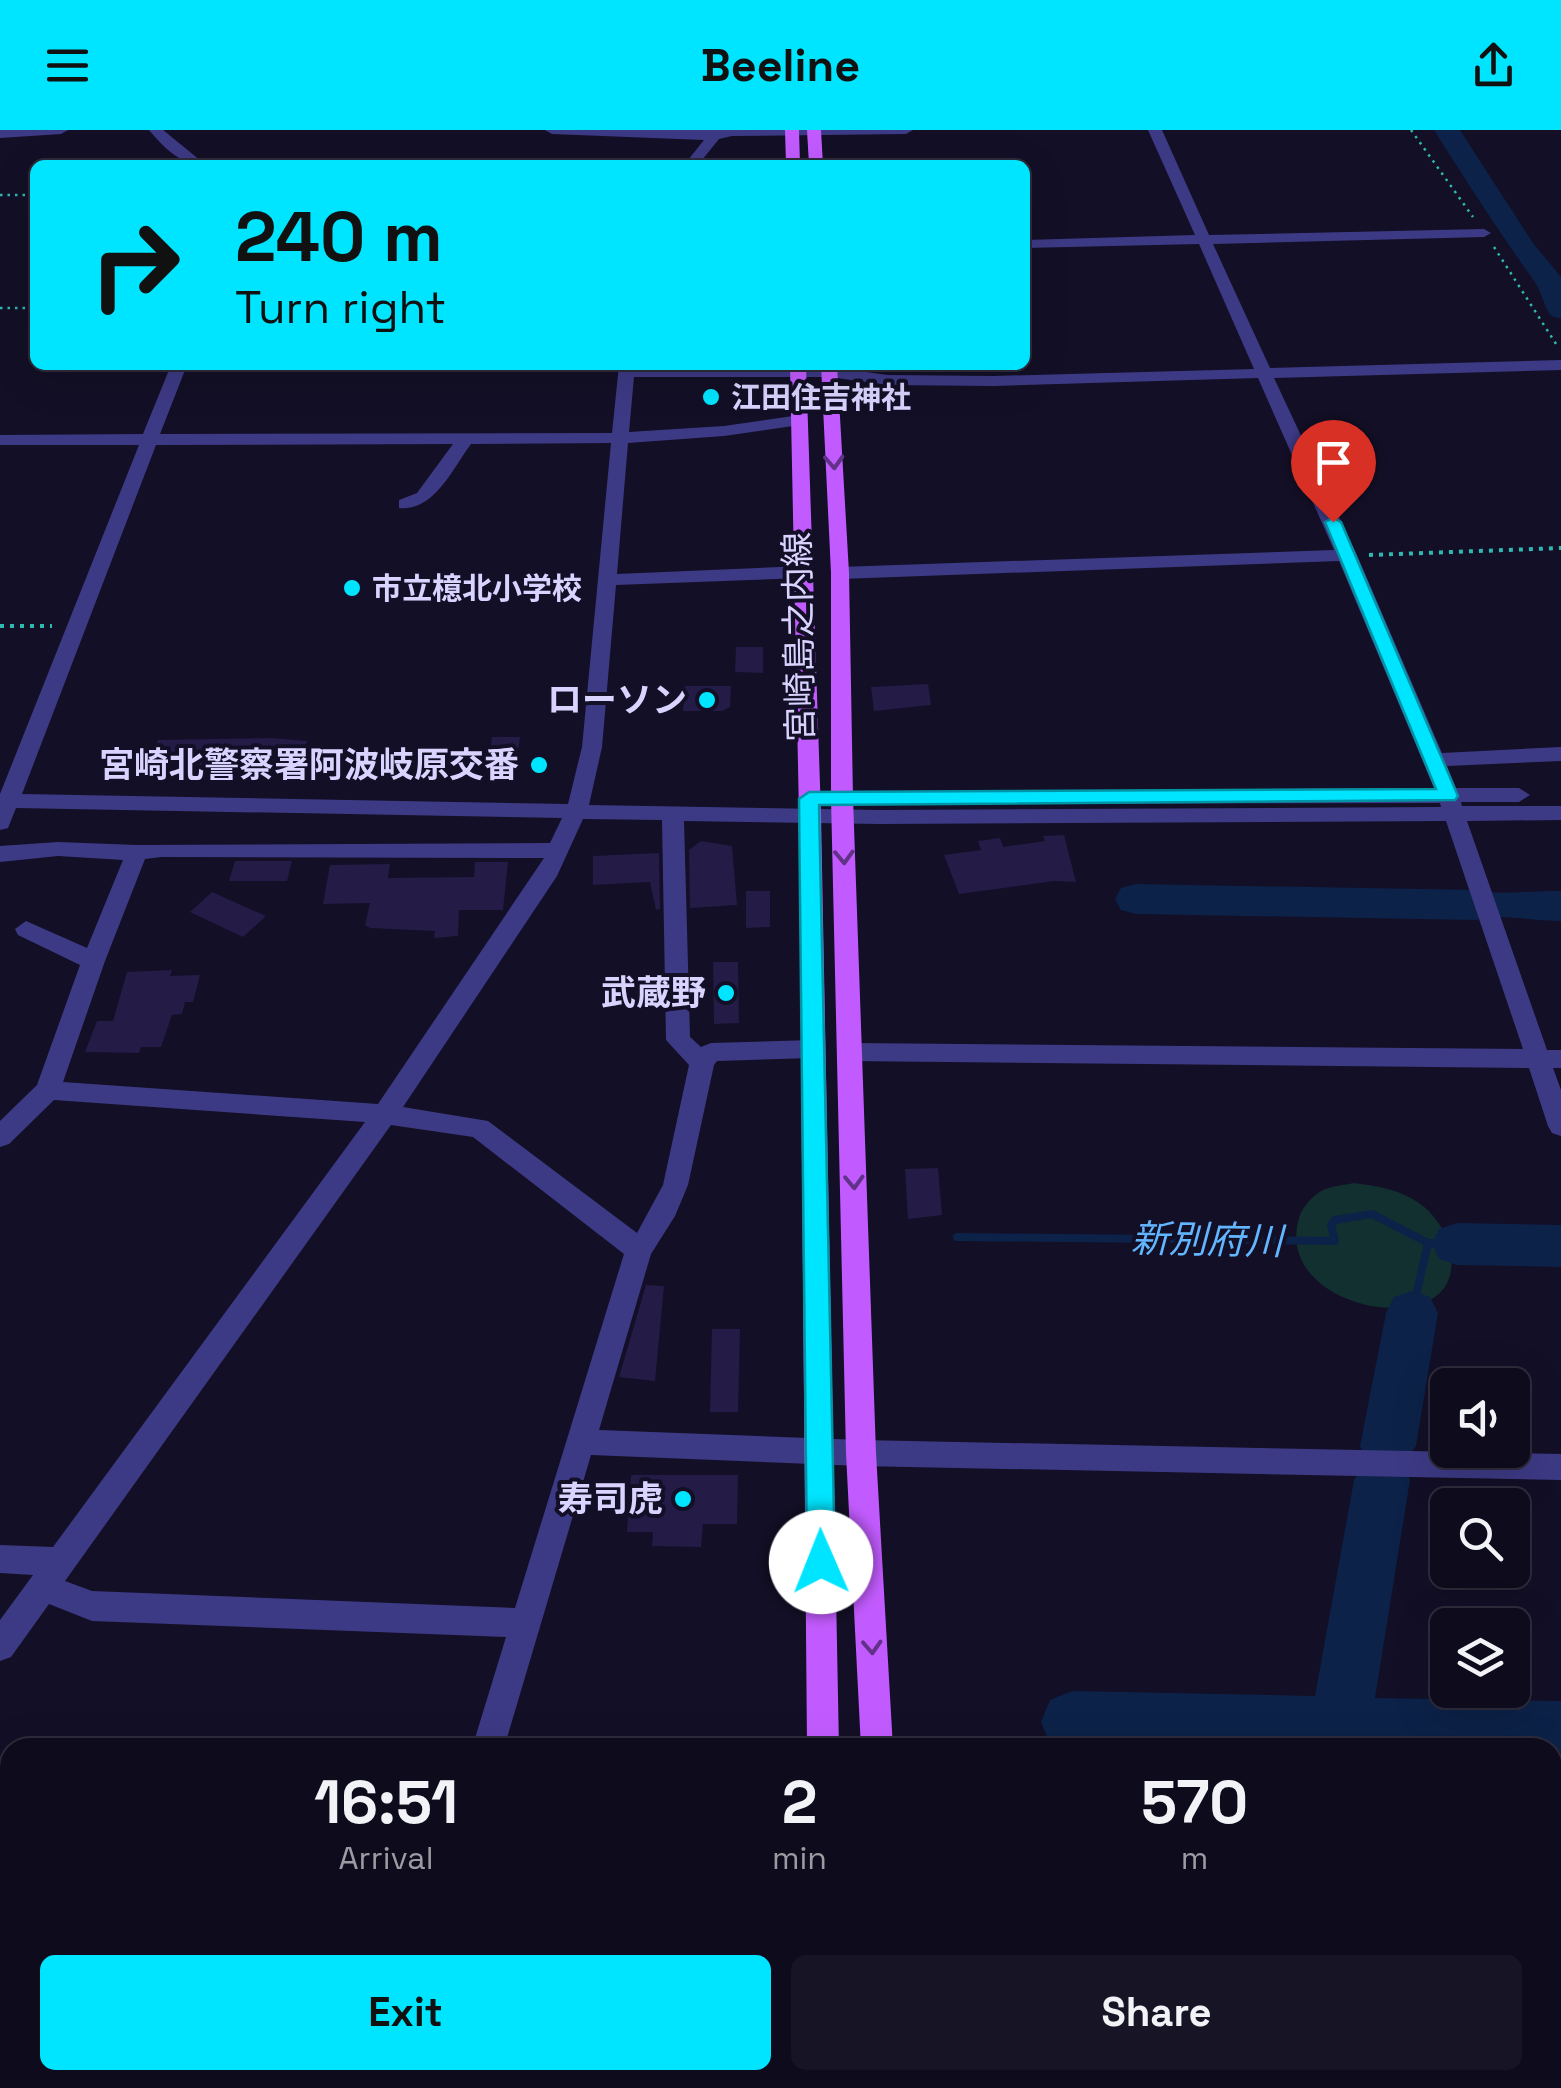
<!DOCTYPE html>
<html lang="en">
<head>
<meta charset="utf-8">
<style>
  :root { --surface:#0e0b1c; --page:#171425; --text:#f1f3f6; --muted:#9b9ba3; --line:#2e2b3b; --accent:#00e5ff }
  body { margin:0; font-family:"Space Grotesk","Noto Sans JP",sans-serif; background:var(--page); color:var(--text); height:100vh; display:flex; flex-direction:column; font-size:38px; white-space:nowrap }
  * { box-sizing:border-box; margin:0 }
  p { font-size:32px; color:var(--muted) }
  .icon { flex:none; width:55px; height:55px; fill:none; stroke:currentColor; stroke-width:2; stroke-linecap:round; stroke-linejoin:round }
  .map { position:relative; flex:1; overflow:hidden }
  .details { position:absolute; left:0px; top:1608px; width:1562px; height:352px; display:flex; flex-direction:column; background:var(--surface); border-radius:30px 30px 0 0; box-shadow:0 10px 40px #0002,0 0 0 2px var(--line) }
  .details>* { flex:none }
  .guide { position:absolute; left:30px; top:30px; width:1000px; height:210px; border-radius:15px; box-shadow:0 10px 40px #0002,0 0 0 2px var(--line); background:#00e5ff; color:#111; overflow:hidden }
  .controls { position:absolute; left:1430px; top:1238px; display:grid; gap:20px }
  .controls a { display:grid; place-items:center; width:100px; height:100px; border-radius:15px; background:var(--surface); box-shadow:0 10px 40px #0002,0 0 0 2px var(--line); font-size:50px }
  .pin { position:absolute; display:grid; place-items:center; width:85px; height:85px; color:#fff; margin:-102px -42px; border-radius:50% 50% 50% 0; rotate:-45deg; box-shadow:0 0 10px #0007 }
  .pin .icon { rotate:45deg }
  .me { position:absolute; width:110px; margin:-55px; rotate:359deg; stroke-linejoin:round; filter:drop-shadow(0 0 8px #0008) }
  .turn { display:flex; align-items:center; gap:35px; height:210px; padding:0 40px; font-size:45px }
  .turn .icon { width:130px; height:130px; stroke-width:2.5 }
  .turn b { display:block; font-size:70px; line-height:85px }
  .eta { display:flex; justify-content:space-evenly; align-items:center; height:170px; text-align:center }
  .eta b { font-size:60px; font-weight:600; line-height:70px }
  .button { display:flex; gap:20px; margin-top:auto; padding:20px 40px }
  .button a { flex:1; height:115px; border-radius:15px; background:var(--accent); color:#111; font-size:40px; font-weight:600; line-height:115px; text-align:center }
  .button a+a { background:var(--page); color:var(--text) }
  header { display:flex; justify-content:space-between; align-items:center; height:130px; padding:0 40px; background:var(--accent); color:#111; font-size:45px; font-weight:600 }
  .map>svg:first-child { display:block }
</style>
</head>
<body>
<header><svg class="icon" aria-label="menu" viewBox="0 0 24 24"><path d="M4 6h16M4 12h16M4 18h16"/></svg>Beeline<svg class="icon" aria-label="share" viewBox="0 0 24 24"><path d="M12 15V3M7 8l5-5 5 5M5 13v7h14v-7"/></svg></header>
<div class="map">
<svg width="1561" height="1958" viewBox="0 0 1561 1958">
  <rect width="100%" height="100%" fill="#130f26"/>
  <path fill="#12302f" d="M1354,1053C1377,1056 1399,1059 1419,1073C1455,1098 1470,1162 1417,1175C1365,1189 1280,1153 1299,1088C1302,1077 1313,1065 1323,1060C1332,1056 1344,1055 1354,1053Z"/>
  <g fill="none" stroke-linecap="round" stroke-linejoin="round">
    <g stroke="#0c2248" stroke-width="8">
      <polyline points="957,1107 1335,1111 1331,1095 1335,1090 1372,1084 1428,1113"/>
      <polyline points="1412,1183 1428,1113 1457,1114"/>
    </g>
    <g fill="#0c2248" fill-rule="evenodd">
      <path d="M1434,0H1460L1533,113L1561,147V189L1551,186C1543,175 1542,162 1534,151C1499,102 1466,51 1434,0Z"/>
      <path d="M1136,754L1476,760C1498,766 1536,760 1561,761V791C1534,791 1501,783 1476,790L1136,784L1121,780L1115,769L1121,758Z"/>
      <polygon points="1457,1093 1561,1095 1561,1137 1457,1135 1439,1129 1432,1114 1439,1099"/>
      <polygon points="1412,1161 1430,1167 1438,1183 1416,1316 1403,1335 1410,1350 1375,1568 1561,1571 1561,1633 1552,1633 1552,1618 1060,1618 1050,1614 1041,1592 1050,1570 1072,1561 1315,1566 1354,1350 1367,1330 1360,1316 1386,1183 1394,1167"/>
    </g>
  </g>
  <g fill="#241b47">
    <polygon points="736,517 763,517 763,543 735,542"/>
    <polygon points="928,554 931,575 874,581 871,557"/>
    <polygon points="685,556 731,556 730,577 722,581 683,581"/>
    <polygon points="492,607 520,607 516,637 488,638"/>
    <polygon points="272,608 307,611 298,645 269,645 271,638 149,633 158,610"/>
    <polygon points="1064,705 1076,752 1054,751 959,764 944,725 981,720 978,711 1000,708 1003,717 1045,711 1043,706"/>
    <polygon points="701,711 732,716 737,775 690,778 689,720"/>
    <polygon points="659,723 660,779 656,780 650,752 593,755 593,726"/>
    <polygon points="235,731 292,731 287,751 229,751"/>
    <polygon points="475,732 508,732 503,780 459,780 458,806 434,808 435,801 370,798 365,795 370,773 323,774 330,735 390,734 388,748 474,747"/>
    <polygon points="746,761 770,761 770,797 746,798"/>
    <polygon points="212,762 234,772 266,786 243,807 190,782"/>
    <polygon points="713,832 738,832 739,893 714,894"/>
    <polygon points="172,840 170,846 200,845 193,872 185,872 182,884 172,885 161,917 141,917 139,923 85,922 97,891 113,891 127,842"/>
    <polygon points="938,1038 942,1085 908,1089 905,1039"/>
    <polygon points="646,1155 664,1156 655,1251 619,1247"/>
    <polygon points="712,1199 740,1199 738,1282 710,1282"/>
    <polygon points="631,1345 738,1345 737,1394 703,1394 701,1417 652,1416 653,1402 627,1402"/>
  </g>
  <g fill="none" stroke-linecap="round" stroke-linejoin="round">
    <g stroke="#2fb8b0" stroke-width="2.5" stroke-dasharray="2.5 5" stroke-linecap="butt">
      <polyline points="1411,0 1473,87"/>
      <polyline points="0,65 35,65"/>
      <polyline points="1494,117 1558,217"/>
      <polyline points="0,178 35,178"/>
    </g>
    <g stroke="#2fb8b0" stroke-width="4" stroke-dasharray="4 6" stroke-linecap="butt">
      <polyline points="1369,425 1561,418"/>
      <polyline points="0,496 52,496"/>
    </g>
    <g fill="#3d3a85" fill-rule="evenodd">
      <polygon points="0,0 68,0 61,4 0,8"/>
      <path d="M149,0H163L206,35C181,35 165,19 149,0Z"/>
      <polygon points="545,0 913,0 906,4 732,6 719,9 698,35 684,35 704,10 552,4"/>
      <path d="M1148,0H1162L1209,105L1484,99L1491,103L1484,107L1213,114L1270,238L1561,230V240L1274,248L1357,425L1442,623L1561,617V631L1447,636L1456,658H1519L1530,665L1519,672H1461L1462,676H1561V690L1467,691L1547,920H1561V938H1553L1561,960V1006L1552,1003L1548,996L1529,938L850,931L841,929L838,922L841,915L850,913L1523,919L1446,691L879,694L684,691L690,907L701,917L711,913L812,910L821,913L824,919L821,925L812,928L717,931L714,935L688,1055L675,1086L651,1124L599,1300L861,1310L1561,1324V1350L861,1336L591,1325L504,1618H472L506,1507L92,1491L49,1474L11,1527L0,1531V1490L33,1445L0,1443V1415L53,1417L365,992L54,970L9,1014L0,1017V991L37,955L80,835L18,805L15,799L26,791L87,818L123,730L58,726L0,732V716L58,712L137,715L550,713L562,688L16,678L8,698L0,700V664L139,315H0V305L143,304L171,235H187L160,304L612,303L619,235L829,237L888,245L994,246L1254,239L1199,114L1025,118V110L1195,105ZM634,247H829L888,255L994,256L1258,248L1334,420L840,437L831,443L840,449L1339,431L1434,658L819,662L811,664L808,669L811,674L1440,673L1441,677L879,680L589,675L602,617L616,455L803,448L812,442L803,436L617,444L628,313L724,306L800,295L808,290L800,285L724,296L629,302ZM611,313L582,617L568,674L22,664L156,315L453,314L417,363L399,370V378C434,382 453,338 471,314ZM583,689L662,690L666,910L689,935L663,1055L637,1103L488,991L403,977L557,746ZM161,727L544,728L378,974L63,952L105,831L145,729ZM391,995L473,1007L624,1124L515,1478L92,1461L65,1451Z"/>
      <polygon points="1552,1915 1561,1916 1561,1952 1549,1950 1552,1950"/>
      <polygon points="373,1950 409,1950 407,1958 371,1958"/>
    </g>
    <g fill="#c25bff" fill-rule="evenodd">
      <polygon points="785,0 799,0 800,35 786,35"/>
      <polygon points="807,0 821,0 823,35 809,35"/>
      <polygon points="790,235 806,235 821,685 839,1618 807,1618 799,685"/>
      <polygon points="821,235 837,235 849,443 853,668 876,1323 893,1618 861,1618 846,1323 831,668 831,443"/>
      <rect x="810" y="1950" width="36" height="8"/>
      <rect x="877" y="1950" width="36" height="8"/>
    </g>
  </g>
  <defs><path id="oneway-chevron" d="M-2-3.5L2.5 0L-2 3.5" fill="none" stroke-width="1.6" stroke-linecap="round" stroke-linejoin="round" transform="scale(2.5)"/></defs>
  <g stroke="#623188">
    <use href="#oneway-chevron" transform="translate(834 332) rotate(87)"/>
    <use href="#oneway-chevron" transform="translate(844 727) rotate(88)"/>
    <use href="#oneway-chevron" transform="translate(854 1052) rotate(88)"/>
    <use href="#oneway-chevron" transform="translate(872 1517) rotate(87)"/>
  </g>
  <polygon fill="#00e5ff" stroke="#0095a6" stroke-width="2.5" points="1333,388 1341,392 1458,666 1455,670 819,675 835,1432 831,1441 821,1445 811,1441 807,1432 799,669 809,662 1436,659 1325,392"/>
  <g fill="#00e5ff" stroke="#130f26" stroke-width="4">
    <circle cx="711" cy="267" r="10"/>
    <circle cx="352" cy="458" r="10"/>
    <circle cx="707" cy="570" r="10"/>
    <circle cx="539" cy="635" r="10"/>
    <circle cx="726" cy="863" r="10"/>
    <circle cx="683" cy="1369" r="10"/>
  </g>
  <g text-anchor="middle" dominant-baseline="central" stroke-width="8" stroke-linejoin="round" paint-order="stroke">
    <g font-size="30" font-weight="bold" fill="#d9d4ff" stroke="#130f26" text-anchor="start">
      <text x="731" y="267">江田住吉神社</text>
      <text x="372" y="458">市立檍北小学校</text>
    </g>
    <g font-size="35" fill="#d9d4ff" stroke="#130f26">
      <text transform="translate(799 507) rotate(-91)">宮崎島之内線</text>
    </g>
    <g font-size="35" font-weight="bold" fill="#d9d4ff" stroke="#130f26" text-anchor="end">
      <text x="687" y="570">ローソン</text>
      <text x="519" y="635">宮崎北警察署阿波岐原交番</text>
      <text x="706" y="863">武蔵野</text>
      <text x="663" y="1369">寿司虎</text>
    </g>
    <g font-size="38" font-style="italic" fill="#62b6ff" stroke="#130f26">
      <text transform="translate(1207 1110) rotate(1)">新別府川</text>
    </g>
  </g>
</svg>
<div class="controls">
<a><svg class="icon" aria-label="sound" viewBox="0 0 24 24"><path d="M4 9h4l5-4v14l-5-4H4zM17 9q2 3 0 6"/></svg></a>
<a><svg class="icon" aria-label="search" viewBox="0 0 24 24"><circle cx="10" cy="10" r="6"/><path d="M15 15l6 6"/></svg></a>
<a><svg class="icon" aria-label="layers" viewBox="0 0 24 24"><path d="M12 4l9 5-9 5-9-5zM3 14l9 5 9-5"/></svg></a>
</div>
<div class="pin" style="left:1333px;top:392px;background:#d93025"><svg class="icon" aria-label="arrive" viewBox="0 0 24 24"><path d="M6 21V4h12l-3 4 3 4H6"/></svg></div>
<svg class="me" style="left:821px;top:1432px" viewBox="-20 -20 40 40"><circle r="19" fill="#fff"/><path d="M0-13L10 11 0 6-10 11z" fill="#00e5ff"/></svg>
<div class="guide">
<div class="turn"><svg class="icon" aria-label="right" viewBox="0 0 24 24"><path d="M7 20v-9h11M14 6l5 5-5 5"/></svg><div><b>240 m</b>Turn right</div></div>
</div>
<section class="details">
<div class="eta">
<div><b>16:51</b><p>Arrival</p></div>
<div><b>2</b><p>min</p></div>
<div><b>570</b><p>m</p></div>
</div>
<div class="button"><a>Exit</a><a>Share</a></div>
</section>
</div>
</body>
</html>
